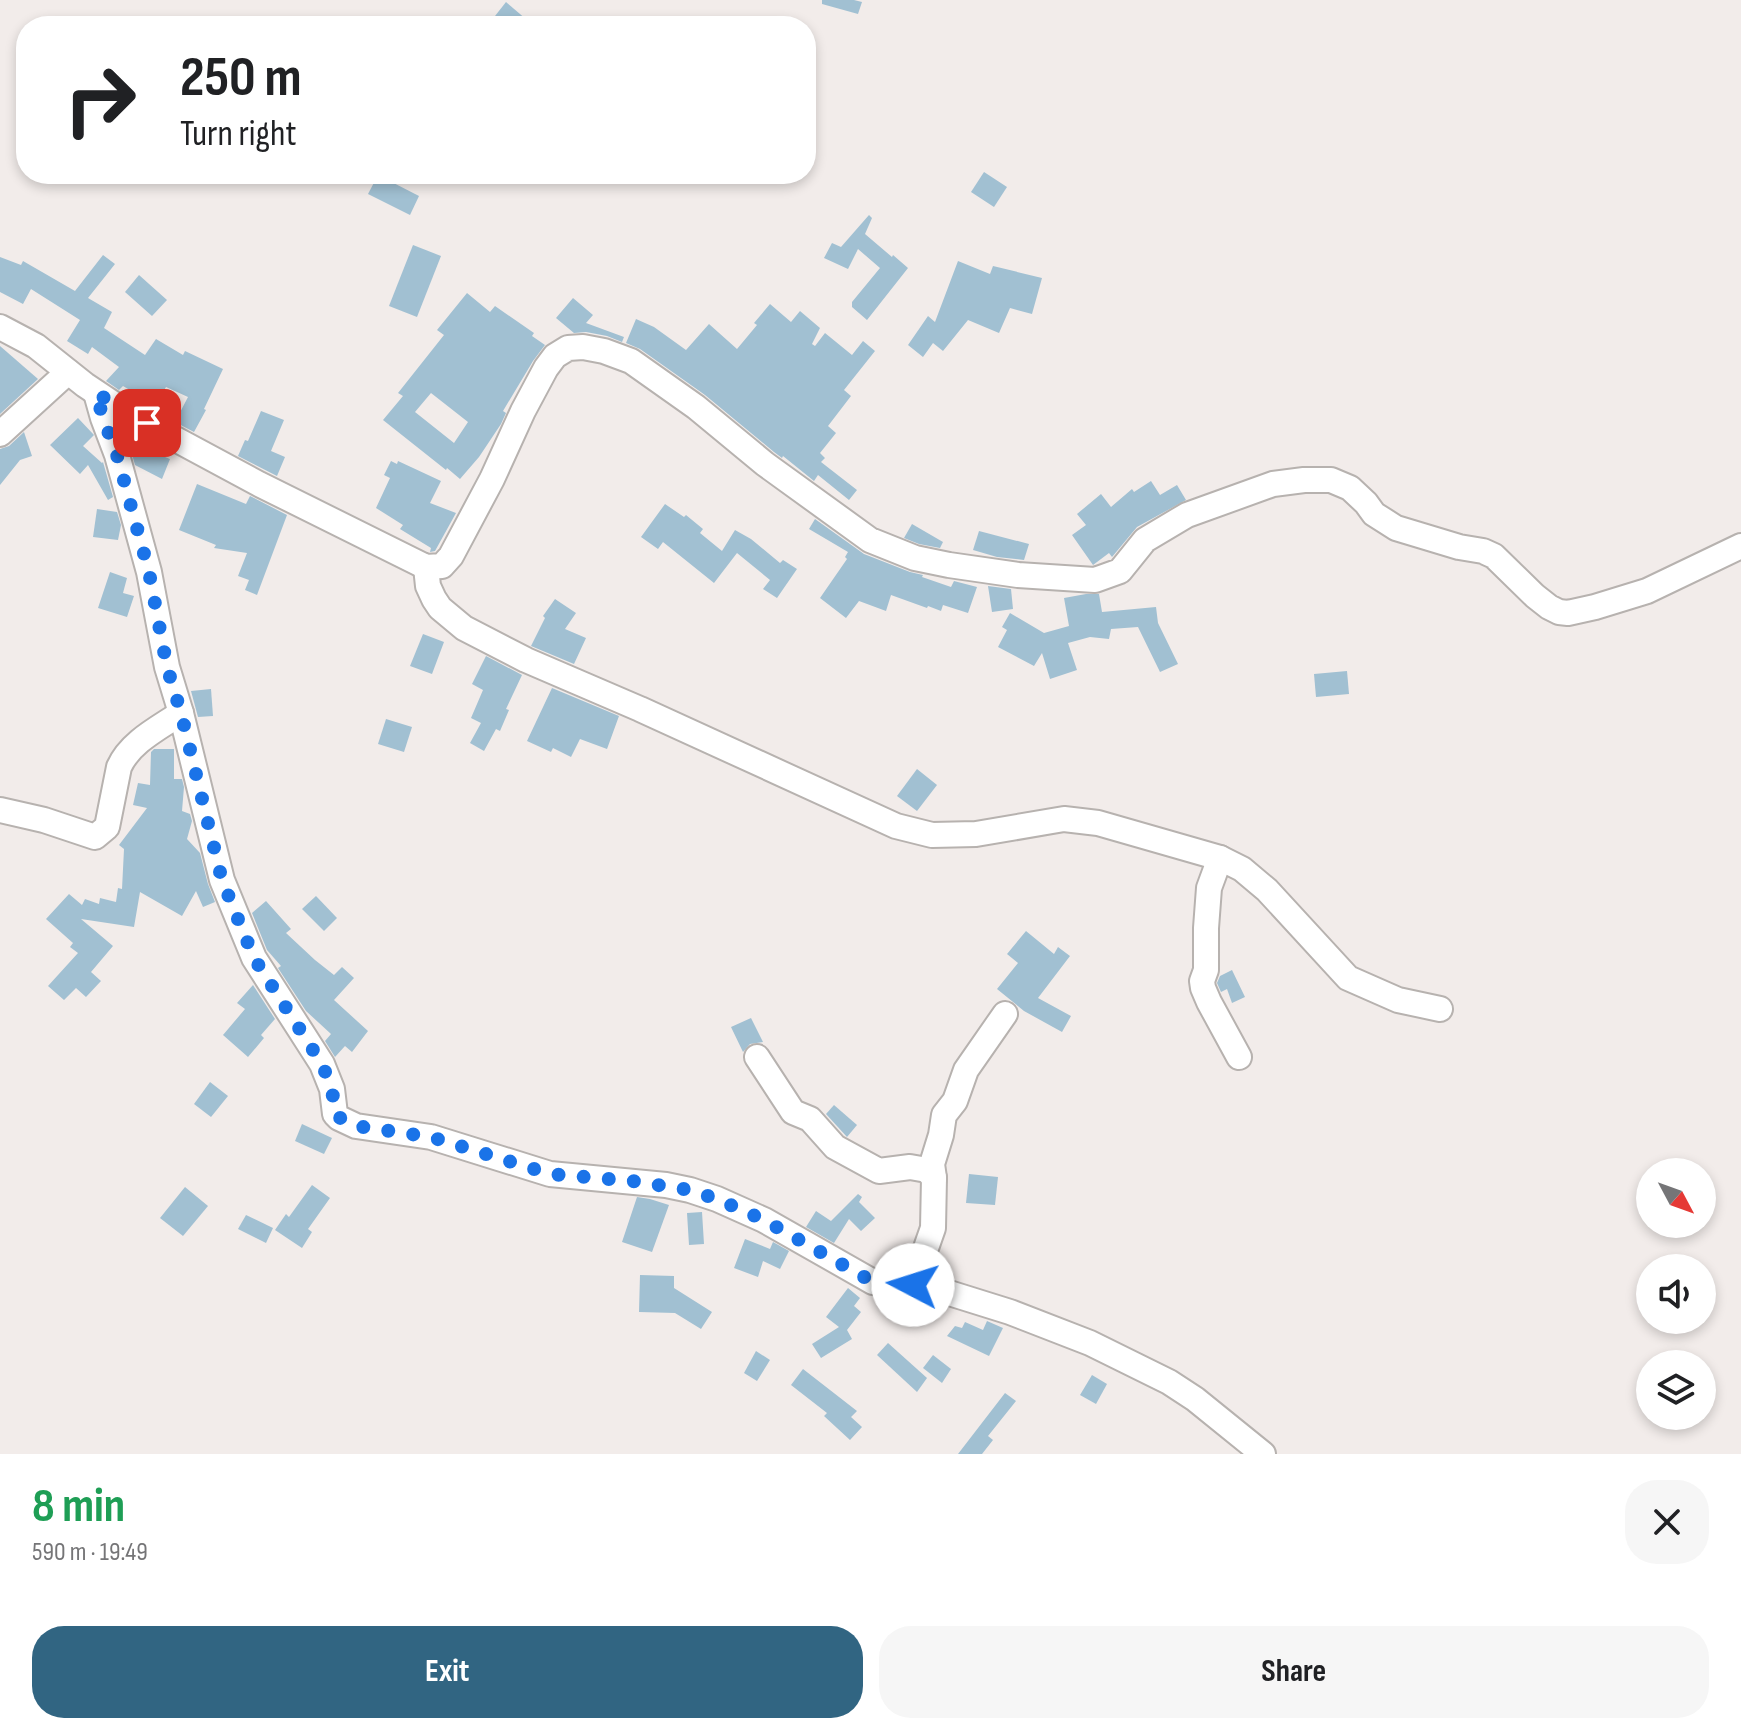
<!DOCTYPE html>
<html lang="en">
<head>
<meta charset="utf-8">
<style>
  :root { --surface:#fff; --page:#f6f6f6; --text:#202124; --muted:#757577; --accent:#316582 }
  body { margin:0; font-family:"Sofia Sans Condensed",sans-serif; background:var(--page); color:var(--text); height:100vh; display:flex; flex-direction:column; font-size:30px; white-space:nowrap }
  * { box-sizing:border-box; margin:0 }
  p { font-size:26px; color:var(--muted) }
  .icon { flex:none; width:44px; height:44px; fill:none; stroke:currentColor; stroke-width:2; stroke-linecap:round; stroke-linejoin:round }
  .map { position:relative; height:1454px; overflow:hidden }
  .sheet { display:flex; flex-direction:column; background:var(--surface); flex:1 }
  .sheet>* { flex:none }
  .hud { position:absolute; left:16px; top:16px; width:800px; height:168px; border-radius:32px; box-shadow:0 4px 12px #0003; background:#fff; color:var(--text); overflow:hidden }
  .needle { width:52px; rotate:131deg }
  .buttons { position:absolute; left:1636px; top:1158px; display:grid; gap:16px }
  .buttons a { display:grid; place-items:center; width:80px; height:80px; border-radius:50%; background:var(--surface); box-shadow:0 4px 12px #0003; font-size:40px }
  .pin { position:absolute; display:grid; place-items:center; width:68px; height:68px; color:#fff; margin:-34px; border-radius:16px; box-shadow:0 4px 12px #0006 }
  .me { position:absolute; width:88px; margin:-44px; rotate:275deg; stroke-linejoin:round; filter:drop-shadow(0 0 6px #0008) }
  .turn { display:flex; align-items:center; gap:28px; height:168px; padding:0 32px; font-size:36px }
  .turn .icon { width:104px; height:104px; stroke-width:2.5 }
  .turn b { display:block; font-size:56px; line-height:68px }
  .round { display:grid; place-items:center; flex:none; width:84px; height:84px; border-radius:32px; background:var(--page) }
  .headline { display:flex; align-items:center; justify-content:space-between; height:136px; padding:0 32px }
  h1 { font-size:48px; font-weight:700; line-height:60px; color:#1e9e55 }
  .button { display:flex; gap:16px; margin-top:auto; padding:16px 32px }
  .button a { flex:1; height:92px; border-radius:32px; background:var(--accent); color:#fff; font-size:32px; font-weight:700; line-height:92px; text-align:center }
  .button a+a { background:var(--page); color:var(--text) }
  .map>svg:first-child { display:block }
</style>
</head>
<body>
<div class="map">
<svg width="1741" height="1454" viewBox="0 0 1741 1454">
  <rect width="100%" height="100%" fill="#f2ecea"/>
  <g fill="#a1c0d2" fill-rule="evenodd">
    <polygon points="822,0 854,0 862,2 858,14 822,4"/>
    <polygon points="506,2 534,26 507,26 495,16"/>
    <polygon points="984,172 1007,187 994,207 971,192"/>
    <polygon points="378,175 419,196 410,215 368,194"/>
    <polygon points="869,215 872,218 865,234 892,257 893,255 908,268 867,320 852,307 852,302 880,268 858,249 848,269 824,258 832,243 841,247"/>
    <polygon points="413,245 441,256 417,317 389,306"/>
    <polygon points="103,255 115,264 88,298 112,312 104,328 145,355 156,339 183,355 185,351 223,369 204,409 206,410 194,432 175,422 188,397 166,387 155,405 123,386 119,390 106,381 119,367 92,347 88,354 67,341 80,320 31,289 23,304 0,292 0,257 21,265 23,261 75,291"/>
    <polygon points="958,261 990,274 993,266 1042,278 1032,314 1010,308 999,333 968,320 943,351 933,343 923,357 908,345 928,316 935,322"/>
    <polygon points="139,275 167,300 152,316 125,292"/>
    <path d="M467,293L490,312L495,306L534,333L532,336L545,345L533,361L503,411L506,413L501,424L479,457L460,479L447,468L446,470L383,420L403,396L398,393L444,335L437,330ZM431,393L468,422L454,443L415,412Z"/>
    <polygon points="573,298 593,315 586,323 624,337 622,342 607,336 586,332 574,333 556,318"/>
    <polygon points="770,304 791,322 800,311 820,328 812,344 815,346 825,333 852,355 863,341 875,351 844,390 851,396 828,426 836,433 820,453 825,458 821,462 857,490 849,500 818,475 814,481 783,456 782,458 774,452 705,395 640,349 626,343 636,319 654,327 686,350 709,324 737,349 757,325 754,323"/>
    <polygon points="0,346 38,379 0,414"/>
    <polygon points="261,411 284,420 271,451 285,457 277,476 238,456 245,440 248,441"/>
    <polygon points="78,418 94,435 83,446 102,463 103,462 113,497 108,500 88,465 80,474 50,445"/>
    <polygon points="24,432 32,456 20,460 0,485 0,449 9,446"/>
    <polygon points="131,432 158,447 155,453 170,459 162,479 135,465 128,440"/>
    <polygon points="391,461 397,464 398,461 441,481 430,503 456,513 435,551 430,552 431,548 400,529 403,525 376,508 390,478 384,475"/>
    <polygon points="1151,481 1160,495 1177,485 1186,500 1137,527 1112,557 1109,553 1093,565 1072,535 1086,525 1077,514 1101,494 1111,507 1132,489 1134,492"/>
    <polygon points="197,484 246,504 250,496 287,515 257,595 245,590 249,580 238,576 247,553 214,548 216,545 179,530"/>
    <polygon points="665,504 684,517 686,515 703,529 700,533 722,551 735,530 751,539 780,563 783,560 797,569 777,598 763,589 770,580 737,553 714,583 663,542 658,549 641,537"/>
    <polygon points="97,509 117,512 121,525 118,540 93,537"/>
    <polygon points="815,519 864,554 910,572 923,575 922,577 951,587 954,581 977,587 968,613 943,605 941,611 928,606 927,608 891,595 886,611 859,601 846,618 820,598 847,559 845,557 848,552 809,529"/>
    <polygon points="912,524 943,542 940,548 919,544 904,538"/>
    <polygon points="979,531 1029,544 1024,560 997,557 973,550"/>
    <polygon points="110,572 127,578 123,593 134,596 127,617 98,608"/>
    <polygon points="988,586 1011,589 1013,609 992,612"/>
    <polygon points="1086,594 1099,594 1102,612 1156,607 1158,623 1178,664 1160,672 1138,627 1111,629 1109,639 1090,637 1068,643 1077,670 1050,679 1042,653 1034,666 998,647 1007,630 1002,627 1010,613 1044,633 1069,626 1064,598"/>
    <polygon points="555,599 576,613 565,629 586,638 574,664 531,646 545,618 543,616"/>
    <polygon points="423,634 444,642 432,674 410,666"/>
    <polygon points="486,656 522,675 506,709 509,710 500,731 496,729 484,751 470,743 481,723 471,718 483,690 472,684"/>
    <polygon points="1347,671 1349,694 1316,697 1314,674"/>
    <polygon points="552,688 619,716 607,749 580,739 571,757 553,748 551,752 527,741"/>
    <polygon points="211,689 213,716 198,717 191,691"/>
    <polygon points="386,719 412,727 404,752 378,744"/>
    <polygon points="154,749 174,749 174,779 182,779 184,787 182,811 190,814 192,821 187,839 200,853 208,884 215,902 203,907 196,891 182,916 140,892 134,927 81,919 113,946 91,972 101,981 86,997 76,988 64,1000 48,986 78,953 70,947 73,943 46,919 69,894 82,905 85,899 99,904 100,898 116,902 118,888 122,889 124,849 119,845 147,808 133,805 138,783 150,785 151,752"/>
    <polygon points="917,769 937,785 917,811 897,796"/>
    <polygon points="316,896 337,918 324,931 302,909"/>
    <polygon points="266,901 291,929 286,933 315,960 334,975 342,967 354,978 334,1000 368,1031 352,1052 345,1046 335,1057 325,1041 331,1034 306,1011 278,968 281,966 267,950 252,913"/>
    <polygon points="1026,931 1054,954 1058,947 1070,956 1038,998 1071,1016 1062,1032 1024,1011 997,989 1018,963 1007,954"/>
    <polygon points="1232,970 1245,997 1232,1003 1227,989 1221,992 1217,983 1220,976"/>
    <polygon points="253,985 275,1019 261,1035 264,1038 248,1057 223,1035 245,1009 237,1003"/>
    <polygon points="751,1018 763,1042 750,1044 743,1052 731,1027"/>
    <polygon points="210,1082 228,1096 211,1117 194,1104"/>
    <polygon points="834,1105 857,1125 847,1137 826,1114"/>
    <polygon points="302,1124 332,1138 324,1154 295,1141"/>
    <polygon points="969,1174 998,1177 995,1205 966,1203"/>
    <polygon points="312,1185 330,1198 308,1229 312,1232 302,1248 275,1230 286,1214 289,1217"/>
    <polygon points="185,1187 208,1206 183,1236 160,1218"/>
    <polygon points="858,1194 862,1197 859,1202 875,1218 861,1231 849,1219 834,1243 806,1227 816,1211 831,1221"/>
    <polygon points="637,1197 650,1199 669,1205 652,1252 622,1242"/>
    <polygon points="702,1212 704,1244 689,1245 687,1213"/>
    <polygon points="246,1215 273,1228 266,1243 238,1229"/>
    <polygon points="745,1239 770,1249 773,1242 789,1251 780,1269 763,1261 758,1277 734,1268"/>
    <polygon points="640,1275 674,1276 674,1288 712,1312 701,1329 675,1313 639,1312"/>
    <polygon points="848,1288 860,1298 854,1306 861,1312 847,1330 852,1339 821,1358 812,1344 839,1327 826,1317"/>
    <polygon points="987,1321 1003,1328 989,1356 947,1336 955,1326 962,1328 965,1322 983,1330"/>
    <polygon points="888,1343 927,1378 917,1392 877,1355"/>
    <polygon points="756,1351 770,1360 757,1381 744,1373"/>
    <polygon points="933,1355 951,1369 942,1383 923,1368"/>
    <polygon points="803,1369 857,1411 851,1417 862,1427 850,1440 824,1416 827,1413 791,1385"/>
    <polygon points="1092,1375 1107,1384 1096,1404 1080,1395"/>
    <polygon points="1005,1393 1016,1401 988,1436 993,1440 982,1454 958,1454"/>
  </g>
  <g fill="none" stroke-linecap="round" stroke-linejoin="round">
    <g stroke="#b7b2af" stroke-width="28">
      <g id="minor">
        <polyline points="0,327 36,346 85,385 127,413 259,484 426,567 442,566 451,556 492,479 523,411 546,368 555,356 568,348 583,347 604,351 631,361 696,407 765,464 870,540 915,558 949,565 1018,575 1095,580 1120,571 1145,540 1187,515 1273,484 1304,480 1331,480 1350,488 1366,503 1374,514 1396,528 1459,547 1483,551 1494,556 1535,596 1549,607 1559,612 1568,613 1595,607 1647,591 1741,546"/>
        <polyline points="96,393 103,418 117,455 149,572 167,667 181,713 222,880 254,958 322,1064 332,1089 335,1114 339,1118 356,1126 431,1137 550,1174 666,1185 690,1190 717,1199 764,1220 873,1282 930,1287 1010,1312 1090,1343 1169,1382 1195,1399 1263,1454"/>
        <polyline points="0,434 68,372"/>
        <polyline points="426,567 428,586 434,599 440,608 464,628 526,660 640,709 896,826 932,835 976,834 1064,819 1098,823 1220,858 1242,869 1267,890 1348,978 1398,1000 1440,1009"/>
        <path d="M0,810L44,820L95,837L107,827L119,767C130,742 159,728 181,713"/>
        <polyline points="1220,858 1209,888 1206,928 1206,970 1202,981 1203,988 1209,1002 1239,1057"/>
        <polyline points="757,1057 793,1112 810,1119 835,1147 879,1171 910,1167 927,1170 934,1178 933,1228 913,1285"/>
        <polyline points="934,1178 932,1164 941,1135 944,1115 955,1101 966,1070 1005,1014"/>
      </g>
    </g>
    <use href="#minor" stroke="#fff" stroke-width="24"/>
  </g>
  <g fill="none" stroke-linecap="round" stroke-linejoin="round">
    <polyline stroke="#1a73e8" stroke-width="14" stroke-dasharray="0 25.2" points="147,423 96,393 103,418 117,455 149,572 167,667 181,713 222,880 254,958 322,1064 332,1089 335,1114 343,1120 356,1126 431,1137 550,1174 632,1181 690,1190 717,1199 764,1220 873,1282 913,1285"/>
  </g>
</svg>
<div class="buttons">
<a><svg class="needle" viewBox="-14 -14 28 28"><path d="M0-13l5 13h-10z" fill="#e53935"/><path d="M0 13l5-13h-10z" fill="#757577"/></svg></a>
<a><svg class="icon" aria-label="sound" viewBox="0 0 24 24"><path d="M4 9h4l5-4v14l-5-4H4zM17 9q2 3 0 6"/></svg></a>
<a><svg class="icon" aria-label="layers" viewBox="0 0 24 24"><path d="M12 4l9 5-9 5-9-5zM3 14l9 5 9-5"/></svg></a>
</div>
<div class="pin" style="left:147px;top:423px;background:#d93025"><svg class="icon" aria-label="arrive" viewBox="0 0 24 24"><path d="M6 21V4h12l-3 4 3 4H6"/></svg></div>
<svg class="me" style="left:913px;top:1285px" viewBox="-20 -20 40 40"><circle r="19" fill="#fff"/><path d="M0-13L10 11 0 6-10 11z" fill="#1a73e8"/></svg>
<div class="hud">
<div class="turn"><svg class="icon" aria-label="right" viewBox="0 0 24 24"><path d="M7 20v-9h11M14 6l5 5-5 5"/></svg><div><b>250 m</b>Turn right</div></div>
</div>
</div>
<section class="sheet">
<div class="headline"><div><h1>8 min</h1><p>590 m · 19:49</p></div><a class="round"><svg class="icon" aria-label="close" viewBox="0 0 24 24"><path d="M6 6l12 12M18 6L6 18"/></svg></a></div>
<div class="button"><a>Exit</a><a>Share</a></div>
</section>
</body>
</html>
